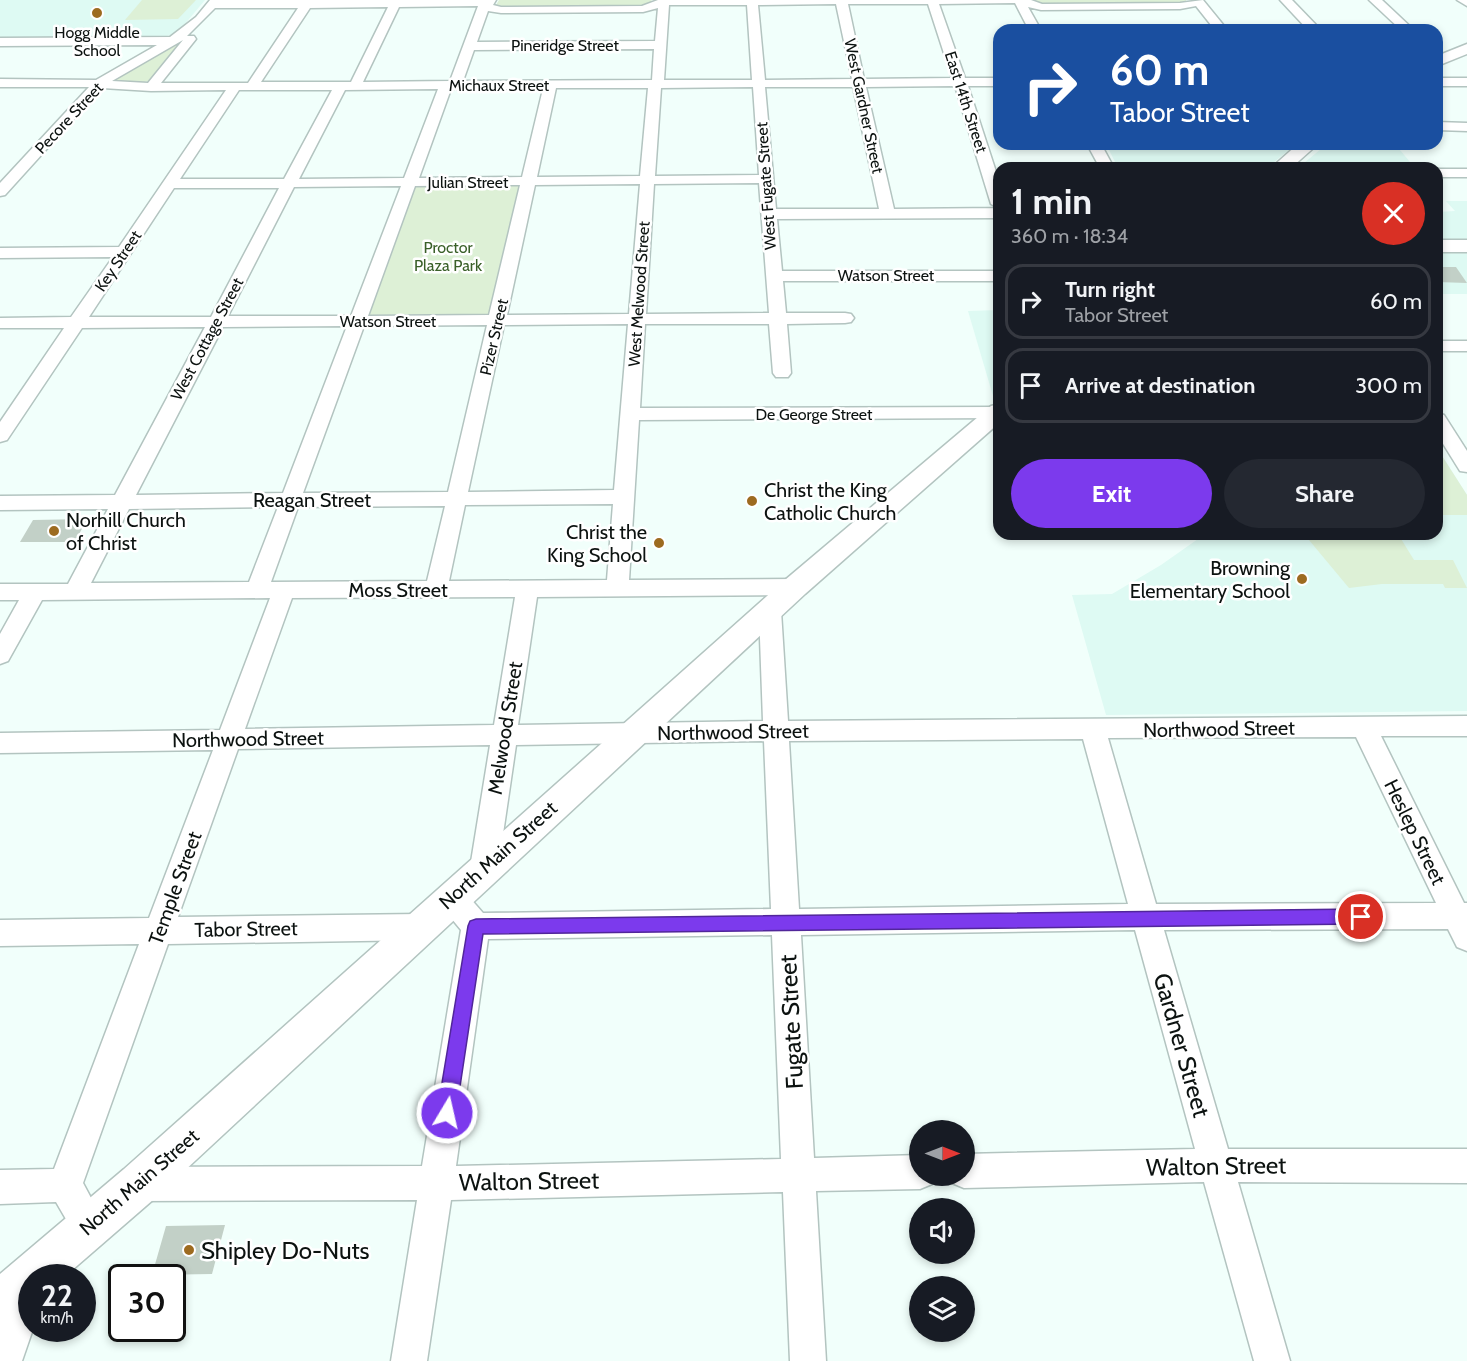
<!DOCTYPE html>
<html lang="en">
<head>
<meta charset="utf-8">
<style>
  :root { --surface:#171b24; --page:#242831; --text:#f1f3f6; --muted:#9ea1a6; --line:#363941; --accent:#7c3aed }
  body { margin:0; font-family:Cabin,sans-serif; background:var(--page); color:var(--text); height:100vh; display:flex; flex-direction:column; font-size:22px; white-space:nowrap }
  * { box-sizing:border-box; margin:0 }
  p { font-size:20px; color:var(--muted) }
  .icon { flex:none; width:33px; height:33px; fill:none; stroke:currentColor; stroke-width:2; stroke-linecap:round; stroke-linejoin:round }
  .map { position:relative; flex:1; overflow:hidden }
  .side { position:absolute; left:993px; top:162px; width:450px; height:378px; display:flex; flex-direction:column; background:var(--surface); border-radius:18px; box-shadow:0 3px 9px #0003 }
  .side>* { flex:none }
  .top-card { position:absolute; left:993px; top:24px; width:450px; height:126px; border-radius:18px; box-shadow:0 3px 9px #0003; background:#1a4fa0; color:#fff; overflow:hidden }
  .needle { width:39px; rotate:90deg }
  .fabs { position:absolute; left:909px; top:1120px; display:grid; gap:12px }
  .fabs a { display:grid; place-items:center; width:66px; height:66px; border-radius:50%; background:var(--surface); box-shadow:0 3px 9px #0003; font-size:30px }
  .speed { position:absolute; left:18px; top:1264px; display:flex; gap:12px; font-size:30px; font-weight:700; text-align:center }
  .speed>* { display:grid; place-content:center; width:78px; height:78px; border-radius:50%; background:var(--surface); box-shadow:0 3px 9px #0003; line-height:1 }
  .speed small { font-size:15px; font-weight:400 }
  .speed .limit { border:3px solid #111; border-radius:9px; background:#fff; color:#111 }
  .pin { position:absolute; display:grid; place-items:center; width:51px; height:51px; color:#fff; margin:-26px; border:3px solid #fff; border-radius:50%; box-shadow:0 2px 6px #0007 }
  .me { position:absolute; width:66px; margin:-33px; rotate:9deg; stroke-linejoin:round; filter:drop-shadow(0 0 4px #0008) }
  .turn { display:flex; align-items:center; gap:21px; height:126px; padding:0 18px; font-size:27px }
  .turn .icon { width:78px; height:78px; stroke-width:2.5 }
  .turn b { display:block; font-size:42px; line-height:51px }
  .round { display:grid; place-items:center; flex:none; width:63px; height:63px; border-radius:32px; background:var(--page) }
  .head { display:flex; align-items:center; justify-content:space-between; height:102px; padding:0 18px }
  h1 { font-size:36px; font-weight:700; line-height:45px }
  .button { display:flex; gap:12px; margin-top:auto; padding:12px 18px }
  .button a { flex:1; height:69px; border-radius:36px; background:var(--accent); color:#fff; font-size:24px; font-weight:700; line-height:69px; text-align:center }
  .button a+a { background:var(--page); color:var(--text) }
  ul { padding:0; list-style:none }
  li { display:flex; align-items:center; gap:18px; height:75px; margin:0 12px 9px; padding:0 6px; border:3px solid var(--line); border-radius:18px }
  li div { flex:1 }
  li b { display:block; font-size:22px }
  li em { font-style:normal }
  .map>svg:first-child { display:block }
</style>
</head>
<body>
<div class="map">
<svg width="1467" height="1361" viewBox="0 0 1467 1361">
  <rect width="100%" height="100%" fill="#f1fffb"/>
  <g fill="#defaf3">
    <polygon points="0,0 205,0 184,25 171,35 163,37 0,38"/>
    <polygon points="1106,144 1296,144 1273,163 1276,168 1193,168 1190,164 1116,164"/>
    <polygon points="1327,144 1395,144 1415,168 1298,168"/>
    <polygon points="1446,201 1467,201 1467,239 1446,240 1467,251 1467,294 1437,294 1437,212 1455,211"/>
    <polygon points="999,310 999,391 993,396 968,311"/>
    <polygon points="1437,448 1467,495 1467,711 1106,715 1072,595 1112,594 1161,565 1205,534 1437,534"/>
  </g>
  <g fill="#ddf0d6">
    <polygon points="142,0 196,0 178,19 125,20"/>
    <polygon points="499,0 651,0 653,2 648,6 503,9 496,5"/>
    <polygon points="1030,0 1186,0 1186,1 1183,4 1037,4"/>
    <polygon points="178,44 182,44 151,81 136,83 117,80 116,78"/>
    <polygon points="415,186 520,186 490,314 368,315"/>
    <polygon points="1437,448 1467,495 1467,515 1437,515"/>
    <polygon points="1304,534 1398,534 1414,560 1453,560 1467,588 1445,588 1443,584 1382,584 1349,588"/>
  </g>
  <g fill="#c2d0c7">
    <polygon points="1437,267 1456,267 1467,283 1437,282"/>
    <polygon points="87,519 75,542 20,542 33,520"/>
    <polygon points="225,1225 212,1274 152,1275 166,1226"/>
  </g>
  <g fill="none" stroke-linecap="round" stroke-linejoin="round">
    <g stroke="#b3c4c0" stroke-width="3">
      <g id="minor">
        <path d="M210,0H496L493,5L501,7L642,6L658,0H1031L1042,4L1180,3L1203,0L1225,27L1227,30H1215L1196,6L1180,9L1041,10L1028,7L1041,30H1029L1015,3L939,4L965,78H999V86H968L999,181V218L777,219L782,271H999V281H783L786,313H845L851,314L854,318L851,322L845,323L787,324L791,373L788,377H776L773,373L769,324H645L640,408L997,407L999,408V418L639,420L629,580L795,579L803,581L806,587L803,593L795,595L537,597L518,725L763,721L759,611L762,605L770,603L778,605L781,611L788,721L1467,716V736H1381L1464,903H1467V951L1457,947L1448,929L1164,930L1228,1149H1467V1183L1238,1182L1290,1361H1254L1204,1182L964,1188L952,1183L949,1176H964V1154L1195,1149L1135,930L801,935L814,1158L920,1155V1176H935L932,1184L920,1189L816,1191L826,1361H790L783,1192L451,1200L427,1361H391L417,1200L139,1201L127,1196L122,1184L127,1172L139,1167L422,1166L461,930L442,907L438,898L442,889L452,885L462,889L483,913L771,909L764,741L516,745L498,868L494,877L484,880L474,877L470,868L490,745L238,749L178,917L421,914L431,918L435,927L431,936L421,940L168,944L83,1183L106,1226L101,1238L89,1243L77,1238L56,1202L0,1204V1170L54,1169L139,944L0,946V920L149,918L213,750L0,753V733L220,730L270,598L42,600L8,661L0,664V634L19,600H0V584H68L108,509L0,510V496L115,495L205,327L82,328L7,440L0,442V422L64,328H0V318L71,317L113,257L0,258V248L119,247L226,90L151,91L102,88L5,195L0,196V183L89,87H0V79L96,80L157,45L0,46V38L170,37L196,17ZM836,4L852,79L765,80L758,5ZM848,4H928L952,78L864,79ZM669,5H747L752,80H664ZM478,6L450,81L363,82L399,7ZM388,7L351,82H261L310,8ZM215,8H298L248,83H161L196,39L194,36H187ZM658,8L655,41L477,42L488,11L501,13L643,12ZM183,40L148,83L112,81ZM654,49L652,80L463,81L474,50ZM955,86L991,204L999,208L894,209L866,87ZM753,87L759,175L655,176L661,88ZM765,87H853L879,209H776ZM556,88H648L640,176L537,177ZM438,89L404,178L299,179L345,90ZM451,89H543L522,177L419,178ZM239,90H332L284,179H180ZM759,183L769,313L646,314L654,184ZM640,184L629,314L507,315L535,185ZM520,185L489,315L368,316L415,186ZM401,186L351,316H228L294,187ZM174,188H279L211,317H89ZM628,324L614,490L468,492L504,325ZM487,325L448,492L303,493L364,326ZM347,326L283,493L136,495L223,327ZM613,504L607,580L449,581L465,505ZM445,506L427,581L271,582L298,507ZM278,507L249,582L91,583L129,509ZM515,597L494,725L245,729L292,598ZM1356,737L1436,903L1156,904L1108,738ZM1083,739L1128,904L799,909L789,741ZM772,935L781,1159L456,1166L488,939Z"/>
        <polygon points="1280,0 1292,0 1321,30 1308,30"/>
        <polygon points="1369,0 1382,0 1414,30 1401,30"/>
        <polygon points="1457,0 1467,0 1467,6"/>
        <rect x="1437" y="78" width="30" height="8"/>
        <polygon points="1437,122 1467,123 1467,131 1437,130"/>
        <polygon points="1087,144 1101,144 1114,168 1100,168"/>
        <rect x="1437" y="169" width="30" height="8"/>
        <rect x="1437" y="341" width="30" height="10"/>
        <polygon points="1437,413 1444,415 1467,451 1467,472 1460,471 1437,434"/>
        <polygon points="30,1266 42,1272 45,1278 32,1278 33,1329 22,1361 0,1361 0,1320 18,1272"/>
      </g>
    </g>
    <g stroke="#b3c4c0" stroke-width="3">
      <g id="major">
        <polygon points="1467,44 1467,54 1437,66 1437,56"/>
        <polygon points="1298,144 1318,144 1291,168 1271,168"/>
        <rect x="1437" y="240" width="30" height="12"/>
        <polygon points="999,404 999,423 805,594 154,1199 63,1278 32,1278 32,1305 16,1319 0,1325 0,1274 124,1169 785,580 991,406"/>
      </g>
    </g>
    <use href="#minor" fill="#fff" fill-rule="evenodd"/>
    <use href="#major" fill="#fff" fill-rule="evenodd"/>
  </g>
  <polygon fill="#7c3aed" stroke="#51269a" stroke-width="1.5" points="1361,909 1367,911 1369,917 1367,922 1361,924 483,934 456,1113 453,1120 447,1122 440,1120 437,1113 468,926 470,921 476,919"/>
  <g fill="#9d6b20" stroke="#fff" stroke-width="2">
    <circle cx="97" cy="13" r="6"/>
    <circle cx="752" cy="501" r="6"/>
    <circle cx="54" cy="531" r="6"/>
    <circle cx="659" cy="543" r="6"/>
    <circle cx="1302" cy="579" r="6"/>
    <circle cx="189" cy="1250" r="6"/>
  </g>
  <g text-anchor="middle" dominant-baseline="central" stroke-width="5" stroke-linejoin="round" paint-order="stroke">
    <g font-size="16" fill="#0c1210" stroke="#fff">
      <text x="97" y="32">Hogg Middle<tspan x="97" dy="18">School</tspan></text>
    </g>
    <g font-size="16" fill="#0c1210" stroke="#fff">
      <text x="565" y="45">Pineridge Street</text>
      <text x="499" y="85">Michaux Street</text>
      <text transform="translate(966 102) rotate(72)">East 14th Street</text>
      <text transform="translate(864 106) rotate(78)">West Gardner Street</text>
      <text transform="translate(69 118) rotate(-47)">Pecore Street</text>
      <text x="468" y="182">Julian Street</text>
      <text transform="translate(766 186) rotate(-94)">West Fugate Street</text>
      <text transform="translate(118 261) rotate(-56)">Key Street</text>
      <text x="886" y="275">Watson Street</text>
      <text transform="translate(639 294) rotate(-86)">West Melwood Street</text>
      <text x="388" y="321">Watson Street</text>
      <text transform="translate(494 337) rotate(-77)">Pizer Street</text>
      <text transform="translate(207 339) rotate(-62)">West Cottage Street</text>
      <text x="814" y="414">De George Street</text>
    </g>
    <g font-size="16" fill="#3a6029" stroke="#fff">
      <text x="448" y="247">Proctor<tspan x="448" dy="18">Plaza Park</tspan></text>
    </g>
    <g font-size="20" fill="#0c1210" stroke="#fff" text-anchor="start">
      <text x="764" y="490">Christ the King<tspan x="764" dy="23">Catholic Church</tspan></text>
      <text x="66" y="520">Norhill Church<tspan x="66" dy="23">of Christ</tspan></text>
      <text x="647" y="532" text-anchor="end">Christ the<tspan x="647" dy="23">King School</tspan></text>
      <text x="1290" y="568" text-anchor="end">Browning<tspan x="1290" dy="23">Elementary School</tspan></text>
    </g>
    <g font-size="20" fill="#0c1210" stroke="#fff">
      <text x="312" y="500">Reagan Street</text>
      <text x="398" y="590">Moss Street</text>
      <text transform="translate(505 728) rotate(-81)">Melwood Street</text>
      <text transform="translate(1219 729) rotate(-1)">Northwood Street</text>
      <text transform="translate(733 732) rotate(-1)">Northwood Street</text>
      <text transform="translate(248 739) rotate(-1)">Northwood Street</text>
      <text transform="translate(1415 832) rotate(64)">Heslep Street</text>
      <text transform="translate(498 855) rotate(-42)">North Main Street</text>
      <text transform="translate(175 888) rotate(-70)">Temple Street</text>
      <text transform="translate(246 929) rotate(-1)">Tabor Street</text>
      <text transform="translate(139 1182) rotate(-41)">North Main Street</text>
    </g>
    <g font-size="24" fill="#0c1210" stroke="#fff">
      <text transform="translate(791 1022) rotate(-93)">Fugate Street</text>
      <text transform="translate(1182 1045) rotate(74)">Gardner Street</text>
      <text transform="translate(1216 1166) rotate(-1)">Walton Street</text>
      <text transform="translate(529 1181) rotate(-1)">Walton Street</text>
    </g>
    <g font-size="24" fill="#0c1210" stroke="#fff" text-anchor="start">
      <text x="201" y="1250">Shipley Do-Nuts</text>
    </g>
  </g>
</svg>
<div class="fabs">
<a><svg class="needle" viewBox="-14 -14 28 28"><path d="M0-13l5 13h-10z" fill="#e53935"/><path d="M0 13l5-13h-10z" fill="#9ea1a6"/></svg></a>
<a><svg class="icon" aria-label="sound" viewBox="0 0 24 24"><path d="M4 9h4l5-4v14l-5-4H4zM17 9q2 3 0 6"/></svg></a>
<a><svg class="icon" aria-label="layers" viewBox="0 0 24 24"><path d="M12 4l9 5-9 5-9-5zM3 14l9 5 9-5"/></svg></a>
</div>
<div class="speed"><div>22<small>km/h</small></div><div class="limit">30</div></div>
<div class="pin" style="left:1361px;top:917px;background:#d93025"><svg class="icon" aria-label="arrive" viewBox="0 0 24 24"><path d="M6 21V4h12l-3 4 3 4H6"/></svg></div>
<svg class="me" style="left:447px;top:1113px" viewBox="-20 -20 40 40"><circle r="17" fill="#7c3aed" stroke="#fff" stroke-width="3"/><path d="M0-11L8 9 0 5-8 9z" fill="#fff"/></svg>
<div class="top-card">
<div class="turn"><svg class="icon" aria-label="right" viewBox="0 0 24 24"><path d="M7 20v-9h11M14 6l5 5-5 5"/></svg><div><b>60 m</b>Tabor Street</div></div>
</div>
<section class="side">
<div class="head"><div><h1>1 min</h1><p>360 m · 18:34</p></div><a class="round" style="background:#d93025;color:#fff"><svg class="icon" aria-label="close" viewBox="0 0 24 24"><path d="M6 6l12 12M18 6L6 18"/></svg></a></div>
<ul>
<li><svg class="icon" aria-label="right" viewBox="0 0 24 24"><path d="M7 20v-9h11M14 6l5 5-5 5"/></svg><div><b>Turn right</b><p>Tabor Street</p></div><em>60 m</em></li>
<li><svg class="icon" aria-label="arrive" viewBox="0 0 24 24"><path d="M6 21V4h12l-3 4 3 4H6"/></svg><div><b>Arrive at destination</b></div><em>300 m</em></li>
</ul>
<div class="button"><a>Exit</a><a>Share</a></div>
</section>
</div>
</body>
</html>
